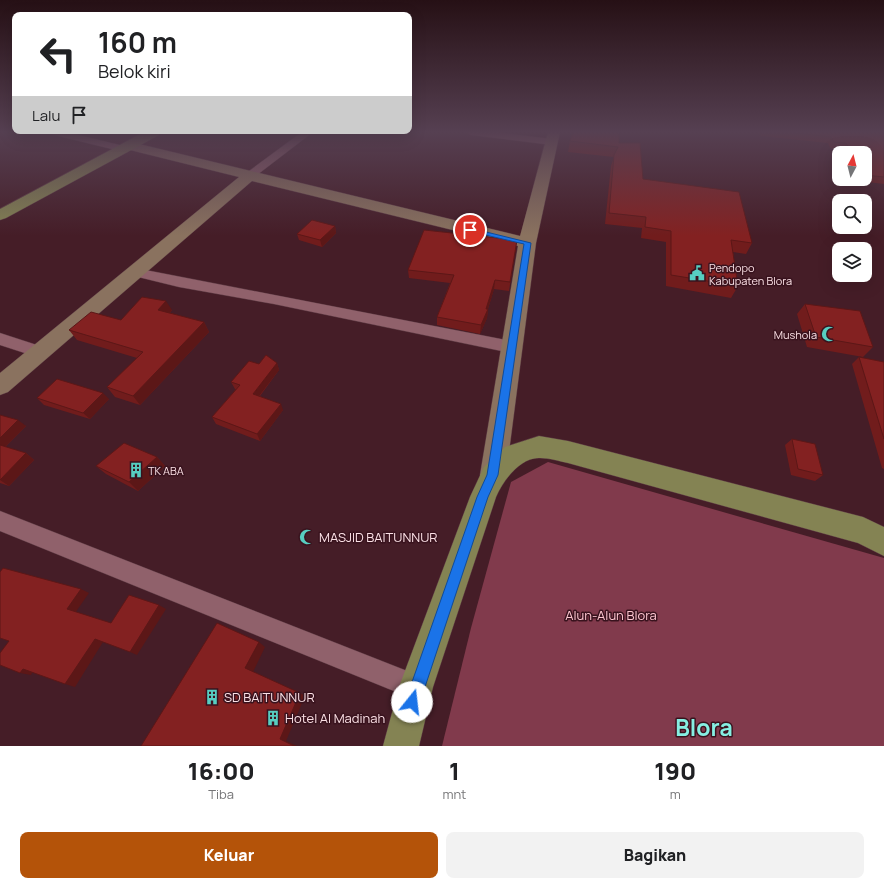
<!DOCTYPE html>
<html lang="id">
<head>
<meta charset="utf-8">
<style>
  :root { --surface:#fff; --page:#f2f2f2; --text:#202124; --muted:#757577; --accent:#b45309 }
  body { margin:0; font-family:Manrope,sans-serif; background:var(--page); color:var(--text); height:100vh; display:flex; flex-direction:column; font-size:15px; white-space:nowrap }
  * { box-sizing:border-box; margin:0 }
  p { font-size:13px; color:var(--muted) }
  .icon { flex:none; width:22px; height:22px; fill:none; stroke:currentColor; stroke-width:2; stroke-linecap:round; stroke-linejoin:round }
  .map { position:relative; height:746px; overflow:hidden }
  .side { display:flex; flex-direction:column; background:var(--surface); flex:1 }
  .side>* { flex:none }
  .top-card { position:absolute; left:12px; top:12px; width:400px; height:122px; border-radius:8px; box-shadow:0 4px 16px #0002; background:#fff; color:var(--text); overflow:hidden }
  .needle { width:26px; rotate:7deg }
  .tools { position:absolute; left:832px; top:146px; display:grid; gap:8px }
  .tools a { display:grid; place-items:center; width:40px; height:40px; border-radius:8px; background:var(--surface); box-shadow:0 4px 16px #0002; font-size:20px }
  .pin { position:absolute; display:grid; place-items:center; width:34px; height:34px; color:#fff; margin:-17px; border:2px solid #fff; border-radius:50%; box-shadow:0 1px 4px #0007 }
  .me { position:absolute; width:44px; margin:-22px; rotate:16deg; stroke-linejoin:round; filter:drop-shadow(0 0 3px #0008) }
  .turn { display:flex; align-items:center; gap:14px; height:84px; padding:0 20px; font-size:18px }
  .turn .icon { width:52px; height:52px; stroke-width:2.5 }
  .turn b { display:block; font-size:28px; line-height:34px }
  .then { display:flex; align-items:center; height:38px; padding:0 20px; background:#0003; gap:8px; font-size:15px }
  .eta { display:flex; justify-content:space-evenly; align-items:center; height:68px; text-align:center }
  .eta b { font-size:24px; font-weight:800; line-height:28px }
  .primary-button { display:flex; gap:8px; margin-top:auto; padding:8px 20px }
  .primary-button a { flex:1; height:46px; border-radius:8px; background:var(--accent); color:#fff; font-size:16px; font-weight:800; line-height:46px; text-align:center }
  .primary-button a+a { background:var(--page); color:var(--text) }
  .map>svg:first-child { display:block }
</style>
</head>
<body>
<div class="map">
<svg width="884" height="746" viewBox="0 0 884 746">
  <rect width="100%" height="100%" fill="#451d27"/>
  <polygon fill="#813a4c" points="548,462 884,558 884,746 442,746 471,628 511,482"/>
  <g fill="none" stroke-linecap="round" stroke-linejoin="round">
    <g stroke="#5c3a43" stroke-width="1">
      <g id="street">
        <polygon points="48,132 66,132 128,147 129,149 124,152 50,134"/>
        <polygon points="302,132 313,132 253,178 245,178 243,176 245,174"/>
        <polygon points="466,132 496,132 552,139 557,142 552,145 471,135"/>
        <polygon points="135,268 511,341 517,343 519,347 517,351 511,353 274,304 179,287 130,275 128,272 130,269"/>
        <polygon points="0,333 46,348 48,352 46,356 40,358 0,345"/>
        <polygon points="0,511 425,678 429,687 425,696 416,700 0,531"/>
      </g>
    </g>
    <g stroke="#5c3a43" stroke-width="1">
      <polygon id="secondary" points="548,132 560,132 536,243 506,475 502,483 493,487 484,483 480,475 518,246 252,181 8,392 0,395 0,373 239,177 126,149 124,146 126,143 131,142 520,236"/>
    </g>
    <g stroke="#5c3a43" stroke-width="1">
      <g id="primary">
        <polygon points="144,132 160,132 159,135 6,218 0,220 0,209"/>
        <path d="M539,436L568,441L863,517L884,527V556L858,543L568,463C559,461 549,458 540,458C520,457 503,481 496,497L433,687L419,746H383L399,687L470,497L484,467L505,447Z"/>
      </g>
    </g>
    <use href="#street" fill="#90616b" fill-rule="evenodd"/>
    <use href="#secondary" fill="#8a725f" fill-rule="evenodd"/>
    <use href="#primary" fill="#848353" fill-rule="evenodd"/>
  </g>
  <g fill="#711c1c">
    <polygon points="759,132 884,132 884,184 859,181 858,179 865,179 865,153 844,153 842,150 830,148 828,143 761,136"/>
    <polygon points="570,141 619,143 643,179 752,243 746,254 733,252 738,286 731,298 666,286 666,242 641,238 642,228 605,224 611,166 614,157 568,152"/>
    <polygon points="335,226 336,233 322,247 299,240 297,234"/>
    <polygon points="517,240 509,291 494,289 488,309 487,318 480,334 437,325 437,317 450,283 409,278 408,270"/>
    <polygon points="805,304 873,347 863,357 807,347 797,314"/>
    <polygon points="172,310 170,313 204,322 209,332 140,405 115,397 107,387 137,358 77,340 69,330"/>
    <polygon points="859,357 884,362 884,469 882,468 852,364"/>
    <polygon points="277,363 279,370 260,396 283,410 260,441 216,424 212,417 236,389 235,389 231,382 259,364"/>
    <polygon points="37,398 109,399 90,419 44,405"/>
    <polygon points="0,415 26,426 5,447 26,453 34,460 9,486 0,483"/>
    <polygon points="792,439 823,475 815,481 791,475 785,445"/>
    <polygon points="157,457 165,466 138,491 106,474 96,466"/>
  </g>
  <g fill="#5c1717">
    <polygon points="335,226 336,233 322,247 320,240"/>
    <polygon points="495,280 494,289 486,315 488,309 487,318 480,334 481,325"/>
    <polygon points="166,301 172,310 164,319 158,310"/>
    <polygon points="204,322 209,332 140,405 133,396"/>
    <polygon points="277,363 279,370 256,400 253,394"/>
    <polygon points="103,393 109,399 90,419 83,413"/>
    <polygon points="281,404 283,410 260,441 257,434"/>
    <polygon points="18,420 26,426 2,450 0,448 0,438"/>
    <polygon points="26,453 34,460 9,486 0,480"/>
    <polygon points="157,457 165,466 138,491 129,482"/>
    <polygon points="81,589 89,593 75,613 67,609"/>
    <polygon points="159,605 166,609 137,655 130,652"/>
    <polygon points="95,639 103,642 75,687 65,684"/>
    <polygon points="259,642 265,647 253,672 245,668"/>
    <polygon points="23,669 33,671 31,675 20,673"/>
    <polygon points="300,693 305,696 286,741 297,746 294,746 280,739"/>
  </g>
  <g fill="#832121" stroke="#5c1717">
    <polygon points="573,132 619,132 619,143 640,143 643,179 739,192 752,243 731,240 738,286 671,275 671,231 645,227 646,217 609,213 614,155 618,147 570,141"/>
    <polygon points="788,132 884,132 884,177 865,175 865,153 852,153 846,143 834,142 831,137"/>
    <polygon points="312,220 335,226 320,240 297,234"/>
    <polygon points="424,230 517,240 510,282 495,280 486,309 488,309 481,325 437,317 454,275 408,270"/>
    <polygon points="142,297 166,301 158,310 204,322 133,396 107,387 143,352 69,330 91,312 121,320"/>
    <polygon points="805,304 860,311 873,347 816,337"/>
    <polygon points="266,355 277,363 253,394 281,404 257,434 212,417 240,385 231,382 249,361 259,364"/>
    <polygon points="859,357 884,362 884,439"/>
    <polygon points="57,379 103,393 83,413 37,398"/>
    <polygon points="0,415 18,420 0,438"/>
    <polygon points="792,439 815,444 823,475 798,469"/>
    <polygon points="124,443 157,457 129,482 96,466"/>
    <polygon points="0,445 26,453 0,480"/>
    <polygon points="3,568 81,589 67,609 111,623 129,595 159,605 130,652 95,639 65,684 23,669 20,673 0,665 0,653 9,641 0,638 0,572"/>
    <polygon points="217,623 259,642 245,668 300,693 280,739 294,746 141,746"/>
  </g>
  <linearGradient id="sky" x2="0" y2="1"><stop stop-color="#261015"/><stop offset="0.56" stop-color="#564052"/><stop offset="1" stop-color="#564052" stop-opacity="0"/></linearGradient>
  <rect width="884" height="236" fill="url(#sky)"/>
  <polygon fill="#1a73e8" stroke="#114b97" points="470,228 531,243 498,475 488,497 420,702 418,707 412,709 407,707 405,702 477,497 487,475 524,244 468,231 468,229"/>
  <defs>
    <g id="civic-bare" transform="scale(1.2)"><path d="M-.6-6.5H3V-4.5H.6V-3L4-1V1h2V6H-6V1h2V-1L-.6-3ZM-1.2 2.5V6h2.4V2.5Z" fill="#57cec1" stroke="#39131e" stroke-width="2.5" paint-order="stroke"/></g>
    <g id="mosque-bare" transform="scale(1.2)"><path d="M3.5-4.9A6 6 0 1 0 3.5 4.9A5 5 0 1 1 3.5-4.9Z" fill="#57cec1" stroke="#39131e" stroke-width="2.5" paint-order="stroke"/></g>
    <g id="building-bare" transform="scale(1.2)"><path d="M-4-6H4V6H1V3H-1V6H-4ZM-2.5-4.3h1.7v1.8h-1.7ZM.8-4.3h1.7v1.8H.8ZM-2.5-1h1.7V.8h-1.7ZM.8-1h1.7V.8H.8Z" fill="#57cec1" stroke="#39131e" stroke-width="2.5" paint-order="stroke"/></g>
  </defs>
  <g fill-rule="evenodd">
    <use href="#civic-bare" x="697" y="273"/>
    <use href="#mosque-bare" x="829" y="334"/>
    <use href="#building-bare" x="136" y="470"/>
    <use href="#mosque-bare" x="307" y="537"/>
    <use href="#building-bare" x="212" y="697"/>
    <use href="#building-bare" x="273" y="718"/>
  </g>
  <g text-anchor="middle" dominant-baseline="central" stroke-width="3" stroke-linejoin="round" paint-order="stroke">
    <g font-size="11" fill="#fce1e6" stroke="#39131e" text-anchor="start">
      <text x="709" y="267">Pendopo<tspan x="709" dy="13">Kabupaten Blora</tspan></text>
      <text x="817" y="334" text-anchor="end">Mushola</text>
      <text x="148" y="470">TK ABA</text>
    </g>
    <g font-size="13" fill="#fce1e6" stroke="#39131e" text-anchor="start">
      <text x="319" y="537">MASJID BAITUNNUR</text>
      <text x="224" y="697">SD BAITUNNUR</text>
      <text x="285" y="718">Hotel Al Madinah</text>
    </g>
    <g font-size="13" fill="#fec6d1" stroke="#39131e">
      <text x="611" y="615">Alun-Alun Blora</text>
    </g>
    <g font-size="23" font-weight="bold" fill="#86efe2" stroke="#39131e">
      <text x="704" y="727">Blora</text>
    </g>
  </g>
</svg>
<div class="tools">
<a><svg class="needle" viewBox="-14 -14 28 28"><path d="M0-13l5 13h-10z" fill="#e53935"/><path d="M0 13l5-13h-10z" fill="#757577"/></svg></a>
<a><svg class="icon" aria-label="search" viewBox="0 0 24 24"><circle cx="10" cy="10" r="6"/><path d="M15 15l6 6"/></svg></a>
<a><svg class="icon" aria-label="layers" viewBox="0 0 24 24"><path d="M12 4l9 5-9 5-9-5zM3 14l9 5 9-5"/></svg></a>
</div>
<div class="pin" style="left:470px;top:230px;background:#d93025"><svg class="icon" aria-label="arrive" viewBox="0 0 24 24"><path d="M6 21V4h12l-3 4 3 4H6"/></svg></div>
<svg class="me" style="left:412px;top:702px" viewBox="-20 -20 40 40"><circle r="19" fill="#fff"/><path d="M0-13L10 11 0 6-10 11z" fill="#1a73e8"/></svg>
<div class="top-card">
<div class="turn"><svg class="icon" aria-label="left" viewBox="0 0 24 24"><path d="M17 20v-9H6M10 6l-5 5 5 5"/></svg><div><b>160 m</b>Belok kiri</div></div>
<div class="then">Lalu<svg class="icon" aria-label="arrive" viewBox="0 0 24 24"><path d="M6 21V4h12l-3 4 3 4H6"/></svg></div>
</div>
</div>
<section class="side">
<div class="eta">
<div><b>16:00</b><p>Tiba</p></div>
<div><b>1</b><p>mnt</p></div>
<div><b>190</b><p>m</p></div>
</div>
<div class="primary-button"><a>Keluar</a><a>Bagikan</a></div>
</section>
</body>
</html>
